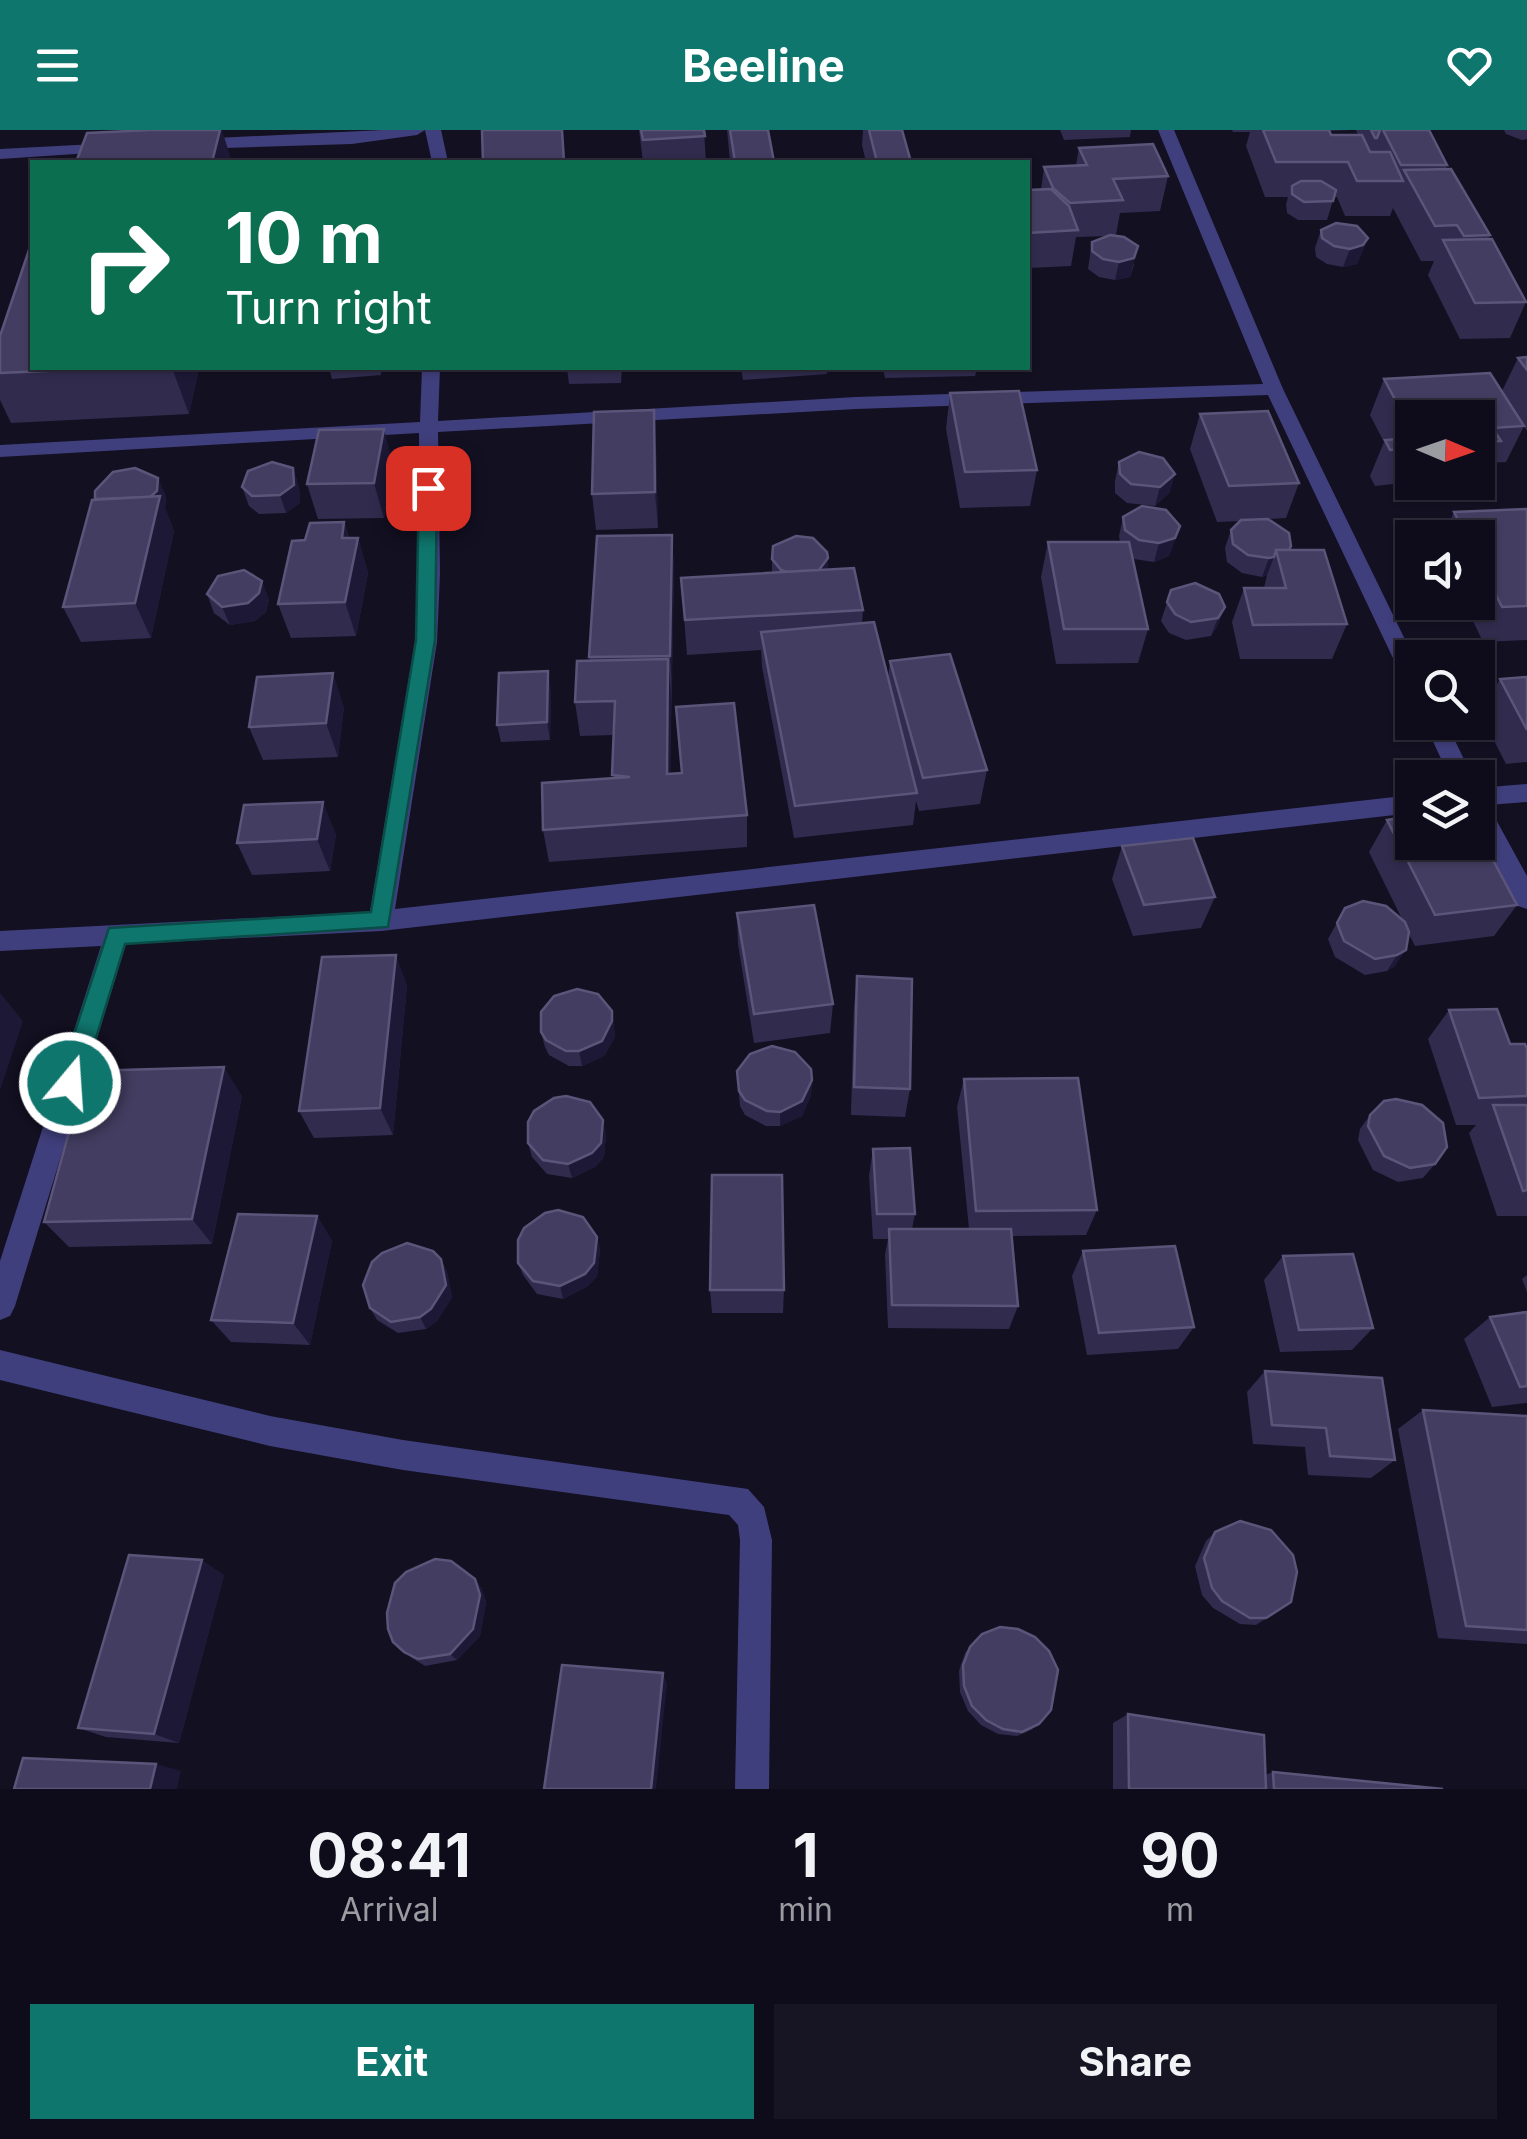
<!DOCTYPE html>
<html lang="en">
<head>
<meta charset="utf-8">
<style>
  :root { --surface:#0e0c1a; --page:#171523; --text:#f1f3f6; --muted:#9b9ba2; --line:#2e2c39; --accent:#0f766e }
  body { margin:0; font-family:Inter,sans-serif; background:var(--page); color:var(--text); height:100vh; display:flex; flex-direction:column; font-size:38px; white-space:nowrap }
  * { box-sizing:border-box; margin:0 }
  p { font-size:32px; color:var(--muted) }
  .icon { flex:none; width:55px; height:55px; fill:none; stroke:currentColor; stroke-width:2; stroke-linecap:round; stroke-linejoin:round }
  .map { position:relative; height:1659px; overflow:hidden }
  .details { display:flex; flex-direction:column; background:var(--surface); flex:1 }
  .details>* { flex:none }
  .guide { position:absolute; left:30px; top:30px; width:1000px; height:210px; border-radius:0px; box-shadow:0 2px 8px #0004,0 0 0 2px var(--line); background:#0b6e4f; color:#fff; overflow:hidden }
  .needle { width:65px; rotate:92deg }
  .controls { position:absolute; left:1395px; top:270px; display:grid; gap:20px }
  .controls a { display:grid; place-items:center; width:100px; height:100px; border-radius:0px; background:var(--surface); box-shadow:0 2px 8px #0004,0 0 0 2px var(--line); font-size:50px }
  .pin { position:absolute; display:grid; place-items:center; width:85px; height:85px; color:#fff; margin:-42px; border-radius:20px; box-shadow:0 5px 15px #0006 }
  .me { position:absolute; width:110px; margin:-55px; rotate:18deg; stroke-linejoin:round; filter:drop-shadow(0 0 8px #0008) }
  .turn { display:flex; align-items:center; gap:35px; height:210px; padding:0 30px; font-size:45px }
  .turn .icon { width:130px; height:130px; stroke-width:2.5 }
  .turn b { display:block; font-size:70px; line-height:85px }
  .eta { display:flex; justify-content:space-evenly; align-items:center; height:170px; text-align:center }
  .eta b { font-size:60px; font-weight:700; line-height:70px }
  .primary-button { display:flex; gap:20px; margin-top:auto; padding:20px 30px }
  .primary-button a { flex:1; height:115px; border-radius:0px; background:var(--accent); color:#fff; font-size:40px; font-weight:700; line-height:115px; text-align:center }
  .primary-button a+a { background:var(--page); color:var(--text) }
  header { display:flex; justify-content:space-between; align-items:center; height:130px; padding:0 30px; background:var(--accent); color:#fff; font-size:45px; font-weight:700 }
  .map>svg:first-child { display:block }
</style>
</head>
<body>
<header><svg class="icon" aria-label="menu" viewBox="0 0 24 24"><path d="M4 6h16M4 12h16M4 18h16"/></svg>Beeline<svg class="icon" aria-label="heart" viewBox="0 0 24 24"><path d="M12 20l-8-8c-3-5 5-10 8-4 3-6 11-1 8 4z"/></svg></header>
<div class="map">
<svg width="1527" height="1659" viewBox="0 0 1527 1659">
  <rect width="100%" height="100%" fill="#131022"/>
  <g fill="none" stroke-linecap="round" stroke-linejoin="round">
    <g fill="#403f7d" fill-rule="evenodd">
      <polygon points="383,0 425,0 417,5 352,14 195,19 187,14 195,9"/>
      <polygon points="425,0 441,0 448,32 432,32"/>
      <polygon points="1158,0 1174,0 1283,259 1414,528 1412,553 1401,545 1268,265 856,279 438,302 440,444 437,512 395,779 1412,665 1412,683 381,801 126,814 15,1176 10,1186 0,1190 0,1131 101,816 0,821 0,801 370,782 415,512 420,444 419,303 0,327 0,315 420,292 422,238 440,238 438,291 856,267 1263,254"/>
      <polygon points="115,13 121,15 121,21 0,29 0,19"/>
      <polygon points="1424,592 1446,592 1473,648 1450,648"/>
      <polygon points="1527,654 1527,672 1488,675 1527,746 1527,779 1518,776 1478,699 1478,658"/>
      <polygon points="0,1220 270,1286 403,1310 748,1359 764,1377 772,1410 769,1659 735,1659 740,1410 738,1395 729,1385 403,1340 270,1316 0,1250"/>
    </g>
  </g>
  <g fill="#312b4e">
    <polygon points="639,0 704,0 706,32 643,32"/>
    <polygon points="727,0 768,0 774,32 730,32"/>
    <polygon points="863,0 902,0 911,32 866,32 862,15"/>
    <polygon points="1060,0 1131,0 1130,7 1064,10"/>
    <polygon points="1232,0 1351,0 1330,1 1331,5 1358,5 1356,0 1429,0 1447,35 1446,39 1490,105 1488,109 1526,172 1510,208 1460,209 1428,145 1434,131 1421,131 1393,78 1390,86 1345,86 1337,67 1334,67 1327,90 1298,90 1287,83 1286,74 1288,67 1265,67 1246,16 1250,2 1233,2"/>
    <polygon points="1504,0 1527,0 1527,9 1522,10 1506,4"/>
    <polygon points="1079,18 1168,46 1160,81 1120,83 1116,105 1134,135 1130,147 1115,150 1099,147 1088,139 1092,112 1108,106 1076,107 1071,136 1028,138 1028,60 1041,60 1044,37 1076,35"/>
    <polygon points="1321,100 1368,108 1357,134 1343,137 1327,134 1316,127 1315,118"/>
    <polygon points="0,206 32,238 199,238 189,284 11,293 0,270"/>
    <polygon points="1527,227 1527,301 1523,295 1524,296 1506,332 1490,333 1483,347 1478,347 1478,288 1412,288 1412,352 1375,356 1370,346 1384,312 1370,285 1384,249 1502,261 1518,228"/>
    <polygon points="329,238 381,238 381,245 332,249"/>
    <polygon points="567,238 622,238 621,253 569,254"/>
    <polygon points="741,238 827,238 827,244 743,250"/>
    <polygon points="883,238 977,238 975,246 885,248"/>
    <polygon points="950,263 1037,340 1030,376 960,378 946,299"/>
    <polygon points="1200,284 1299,353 1286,388 1268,389 1347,494 1332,529 1240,529 1232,492 1244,458 1264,458 1267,445 1262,447 1242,443 1227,432 1225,418 1231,400 1241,391 1217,392 1190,319"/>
    <polygon points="656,316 658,398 596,400 592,364"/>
    <polygon points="1119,332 1170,362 1155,376 1127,373 1115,363 1115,351"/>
    <polygon points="393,334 384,388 318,389 307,354"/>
    <polygon points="293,338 299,357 300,373 286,383 259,384 249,376 242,357"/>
    <polygon points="166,366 165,378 174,401 151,508 81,512 63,477"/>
    <polygon points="1527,379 1527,510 1483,512 1464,472 1478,472 1478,408 1442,408 1454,382"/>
    <polygon points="1123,387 1180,396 1169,426 1154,432 1134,429 1132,427 1148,499 1138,533 1056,534 1041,447 1048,412 1120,412 1119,406"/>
    <polygon points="344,392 349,408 358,408 368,443 356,506 291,508 278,474 305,410"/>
    <polygon points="672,405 674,440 670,644 747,685 747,717 549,732 543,700 613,648 614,605 580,606 575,572 590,531 589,527"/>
    <polygon points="828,428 828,439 863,480 862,493 888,549 890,531 987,640 980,674 919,681 916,671 913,695 794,708 762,537 761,520 687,525 681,448 772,443 772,429"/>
    <polygon points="1171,460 1219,464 1218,495 1211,506 1186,510 1169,503 1161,491"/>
    <polygon points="207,464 269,469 266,482 255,491 230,495 214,483"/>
    <polygon points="1527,547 1527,632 1506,634 1480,583 1500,549"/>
    <polygon points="551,559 550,610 501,612 497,595"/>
    <polygon points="344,577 338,627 263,630 249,597"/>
    <polygon points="1387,690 1517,775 1494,806 1415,816 1409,804 1395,836 1387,841 1365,845 1335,827 1328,809 1345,778 1402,789 1369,722"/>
    <polygon points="336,704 330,741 252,745 237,713"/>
    <polygon points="1122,716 1215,767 1201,798 1133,806 1112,749"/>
    <polygon points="737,783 833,874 830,903 754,913 738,814"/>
    <polygon points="857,846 910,959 905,987 851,985 854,876"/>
    <polygon points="407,855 393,1005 314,1008 299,981"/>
    <polygon points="1449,880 1510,914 1527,919 1527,1086 1497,1086 1469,1003 1476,995 1456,995 1428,909"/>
    <polygon points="612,881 615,907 604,926 582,936 569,936 549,925 545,917 541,902"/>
    <polygon points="737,941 812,950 811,965 802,986 780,996 766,996 745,985 740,976"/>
    <polygon points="964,949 1097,1080 1086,1105 1012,1106 1018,1176 1009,1199 888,1198 885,1124 888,1109 873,1109 869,1046 873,1019 915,1084 912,1099 969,1099 957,977"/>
    <polygon points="242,966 212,1114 69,1117 44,1092"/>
    <polygon points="1370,985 1435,1034 1423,1048 1398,1052 1373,1040 1358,1010 1360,999"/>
    <polygon points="606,1004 604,1027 595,1037 572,1048 547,1044 532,1027 528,1013"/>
    <polygon points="317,1086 332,1111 310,1215 231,1212 211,1190"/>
    <polygon points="597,1107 600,1120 597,1146 588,1156 563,1169 537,1164 523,1145 518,1133"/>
    <polygon points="1083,1121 1194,1197 1178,1219 1087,1225 1072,1146"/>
    <polygon points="1283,1126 1373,1198 1352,1220 1280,1222 1264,1150"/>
    <polygon points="441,1129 447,1142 452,1167 437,1191 426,1199 398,1203 377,1190 370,1178"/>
    <polygon points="1527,1145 1527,1162 1522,1149"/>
    <polygon points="710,1160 784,1160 783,1183 712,1183"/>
    <polygon points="1527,1182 1527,1273 1492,1277 1464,1209 1490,1187"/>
    <polygon points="1265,1241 1395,1330 1371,1348 1308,1345 1305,1317 1253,1314 1247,1262"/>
    <polygon points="1423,1280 1527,1286 1527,1514 1438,1508 1398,1299"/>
    <polygon points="1215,1402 1291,1472 1256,1495 1240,1494 1213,1478 1202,1465 1195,1436 1206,1411"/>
    <polygon points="224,1445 179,1613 106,1607 78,1598"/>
    <polygon points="481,1457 486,1472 480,1506 457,1530 425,1536 412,1528 393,1512"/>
    <polygon points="970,1517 1033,1599 1017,1606 998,1604 981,1595 968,1581 960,1562 959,1541 965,1523"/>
    <polygon points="1128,1584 1265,1645 1273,1642 1443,1659 1113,1659 1113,1593"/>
  </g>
  <g fill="#1d1835">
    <polygon points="220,0 222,0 232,32 212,32"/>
    <polygon points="1368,108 1357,134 1343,137 1350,119"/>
    <polygon points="1138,116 1130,147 1115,150 1119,132"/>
    <polygon points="172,238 199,238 189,284"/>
    <polygon points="654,280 656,316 658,398 655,362"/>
    <polygon points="384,299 393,334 384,388 374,353"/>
    <polygon points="293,338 299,357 300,373 286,383 280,365"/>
    <polygon points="1175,344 1170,362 1155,376 1160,357"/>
    <polygon points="158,348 166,366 165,378 174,401 151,508 135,473 125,379"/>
    <polygon points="344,392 354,426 358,408 368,443 356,506 345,472 342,408"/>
    <polygon points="1180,396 1169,426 1154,432 1159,413"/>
    <polygon points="672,405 674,440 672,560 670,526"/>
    <polygon points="1274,427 1267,445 1262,447 1269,428"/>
    <polygon points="828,428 828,446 819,440"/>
    <polygon points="262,451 269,469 266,482 255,491 230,495 222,477"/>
    <polygon points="1225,477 1218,495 1211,506 1218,488"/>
    <polygon points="668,529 671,563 670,677 667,644"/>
    <polygon points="548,541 551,559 550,610 547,592"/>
    <polygon points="333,543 344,577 338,627 326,593"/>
    <polygon points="323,672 336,704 330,741 317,709"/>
    <polygon points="1406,820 1395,836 1387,841 1397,825"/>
    <polygon points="396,825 407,855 393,1005 380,978"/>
    <polygon points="0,863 23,891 0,960"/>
    <polygon points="612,881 615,907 604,926 582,936 579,921"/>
    <polygon points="224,937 242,966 212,1114 192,1089"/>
    <polygon points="812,950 811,965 802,986 780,996 780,982"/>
    <polygon points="603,990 606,1004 604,1027 595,1037 572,1048 568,1034"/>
    <polygon points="317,1086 332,1111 310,1215 293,1193"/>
    <polygon points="597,1107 600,1120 597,1146 588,1156 563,1169 560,1156"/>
    <polygon points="441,1129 447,1142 452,1167 437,1191 426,1199 420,1187"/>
    <polygon points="202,1430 224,1445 179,1613 154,1604"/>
    <polygon points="475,1449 481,1457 486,1472 480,1506 457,1530 450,1524"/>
    <polygon points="663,1543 667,1554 656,1659 651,1659"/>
    <polygon points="156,1634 181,1641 177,1659 150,1659"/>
  </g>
  <g fill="#433d61" stroke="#5a5579" stroke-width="2.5">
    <polygon points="150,0 220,0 212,32 76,32 87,3"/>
    <polygon points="482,0 562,0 564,32 483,32"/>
    <polygon points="641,0 704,0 705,6 643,10"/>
    <polygon points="730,0 768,0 774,32 735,32"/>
    <polygon points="869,0 902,0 911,32 877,32"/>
    <polygon points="1263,0 1329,0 1331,5 1362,5 1370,22 1390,22 1403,51 1357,51 1348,32 1276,32"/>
    <polygon points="1371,0 1380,0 1377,8 1375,8"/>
    <polygon points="1383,0 1429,0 1447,35 1401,35"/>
    <polygon points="1153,14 1168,46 1113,49 1123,70 1070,73 1053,58 1044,37 1087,35 1079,18"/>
    <polygon points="1451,39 1490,105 1464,106 1457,95 1435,96 1404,40"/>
    <polygon points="1301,51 1321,51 1336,60 1333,71 1304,72 1292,64 1292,56"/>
    <polygon points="1051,59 1069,76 1078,100 1028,103 1028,60"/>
    <polygon points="1336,93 1357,96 1368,108 1363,115 1350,119 1334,116 1322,108 1321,100"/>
    <polygon points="1110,105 1124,107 1138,116 1134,128 1119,132 1103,129 1092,121 1092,112"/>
    <polygon points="1492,109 1526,172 1475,173 1443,110"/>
    <polygon points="32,111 32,238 115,238 0,243 0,206"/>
    <polygon points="1527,227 1527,240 1518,228"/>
    <polygon points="1490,243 1524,296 1478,299 1478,288 1412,288 1412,301 1384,249"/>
    <polygon points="1019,261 1037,340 965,342 950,263"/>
    <polygon points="654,280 655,362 592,364 594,282"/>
    <polygon points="1268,281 1299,353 1229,356 1200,284"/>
    <polygon points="384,299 374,353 307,354 319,300"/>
    <polygon points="1495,302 1501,311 1478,313 1478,303"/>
    <polygon points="1412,308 1412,318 1390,320 1385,310"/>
    <polygon points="1139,322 1163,328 1175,344 1160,357 1131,354 1120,344 1119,332"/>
    <polygon points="272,332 293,338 294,355 280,365 252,366 242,357 248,341"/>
    <polygon points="135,338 158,348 157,361 150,367 97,369 95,368 95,361 113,342"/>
    <polygon points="160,366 135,473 63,477 92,370"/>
    <polygon points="1142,376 1166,380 1180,396 1175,408 1159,413 1139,410 1125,400 1123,387"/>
    <polygon points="1527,379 1527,476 1502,477 1478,429 1478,408 1467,408 1454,382"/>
    <polygon points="1268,389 1289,403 1291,416 1289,420 1276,420 1274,427 1269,428 1248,425 1233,414 1231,400 1241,390"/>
    <polygon points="344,392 342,408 358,408 345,472 278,474 292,411 305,410 310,393"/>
    <polygon points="672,405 670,526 589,527 597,406"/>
    <polygon points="796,406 813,408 827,422 828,428 819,440 787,442 781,440 772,429 773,416"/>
    <polygon points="1048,412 1129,412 1148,499 1064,499"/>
    <polygon points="1276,420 1324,420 1347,494 1253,495 1244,458 1286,458"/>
    <polygon points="854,438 863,480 685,490 681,448"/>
    <polygon points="244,440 262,451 259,463 248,473 222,477 207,464 218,446"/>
    <polygon points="1195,453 1219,464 1225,477 1218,488 1191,492 1175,484 1167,472 1171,460"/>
    <polygon points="874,492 917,663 795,676 761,502"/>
    <polygon points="950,524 987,640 923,648 890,531"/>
    <polygon points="668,529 667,644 682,643 676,577 734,573 747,685 543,700 542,653 630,647 612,645 615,571 575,572 577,531"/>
    <polygon points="548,541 547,592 497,595 499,543"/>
    <polygon points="333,543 326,593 249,597 257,547"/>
    <polygon points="1527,547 1527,600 1500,549"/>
    <polygon points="323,672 317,709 237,713 244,675"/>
    <polygon points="1412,686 1412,712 1478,712 1478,702 1517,775 1435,785 1387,690"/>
    <polygon points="1193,708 1215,767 1144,775 1122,716"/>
    <polygon points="1363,771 1386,776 1405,792 1409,802 1406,820 1397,825 1375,829 1344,811 1337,793 1345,778"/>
    <polygon points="814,775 833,874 754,884 737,783"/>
    <polygon points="396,825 380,978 299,981 322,827"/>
    <polygon points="857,846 912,849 910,959 854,957"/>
    <polygon points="577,859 598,864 612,881 612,891 602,911 579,921 566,921 546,910 541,902 541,882 554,866"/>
    <polygon points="1497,879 1510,914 1525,914 1527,919 1527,966 1479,968 1449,880"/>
    <polygon points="772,916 795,922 811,939 812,950 802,971 780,982 767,981 745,970 739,961 737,941 750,924"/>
    <polygon points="224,937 192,1089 44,1092 86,941"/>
    <polygon points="1078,948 1097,1080 976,1081 964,949"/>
    <polygon points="566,966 590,972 603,990 601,1013 592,1023 568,1034 543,1030 528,1013 528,992 534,981 554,968"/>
    <polygon points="1396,969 1422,975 1443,993 1447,1017 1435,1034 1410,1038 1384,1026 1368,996 1370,985 1384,971"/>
    <polygon points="1493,975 1527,975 1527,1060 1523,1061"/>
    <polygon points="910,1018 915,1084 877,1084 873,1019"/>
    <polygon points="712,1045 782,1045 784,1160 710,1160"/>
    <polygon points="558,1080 583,1087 597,1107 594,1133 585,1144 560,1156 533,1151 518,1133 518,1110 524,1098 545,1083"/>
    <polygon points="238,1084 317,1086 293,1193 211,1190"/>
    <polygon points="889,1099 1011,1099 1018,1176 892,1175"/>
    <polygon points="407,1113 433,1121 441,1129 446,1155 431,1179 420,1187 391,1192 370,1178 363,1155 372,1132 382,1123"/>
    <polygon points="1175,1116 1194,1197 1099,1203 1083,1121"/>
    <polygon points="1353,1124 1373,1198 1299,1200 1283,1126"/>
    <polygon points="1527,1182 1527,1256 1520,1257 1490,1187"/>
    <polygon points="1265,1241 1382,1248 1395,1330 1330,1326 1326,1298 1272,1295"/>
    <polygon points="1423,1280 1527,1286 1527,1500 1466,1496"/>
    <polygon points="1240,1391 1271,1400 1293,1425 1297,1442 1291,1472 1266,1488 1250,1488 1222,1471 1212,1458 1204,1428 1215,1402"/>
    <polygon points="129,1425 202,1430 154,1604 78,1598"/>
    <polygon points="435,1429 451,1431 475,1449 480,1465 473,1499 450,1524 418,1529 404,1522 393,1512 388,1499 387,1483 395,1453 406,1442"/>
    <polygon points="1000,1497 1018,1499 1035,1507 1049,1521 1058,1540 1051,1580 1039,1594 1022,1602 1003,1599 986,1590 972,1576 964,1556 963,1535 970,1517 982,1504"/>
    <polygon points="562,1535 663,1543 651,1659 544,1659"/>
    <polygon points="1128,1584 1264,1605 1266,1659 1129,1659"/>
    <polygon points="23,1628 156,1634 150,1659 14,1659"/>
    <polygon points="1273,1642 1443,1659 1274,1659"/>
  </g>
  <polygon fill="#0f766e" stroke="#0a4d48" stroke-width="2.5" points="428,352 437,358 435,510 388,797 125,814 82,953 79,961 70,964 61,961 58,953 109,798 371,782 416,510 419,358"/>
</svg>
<div class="controls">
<a><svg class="needle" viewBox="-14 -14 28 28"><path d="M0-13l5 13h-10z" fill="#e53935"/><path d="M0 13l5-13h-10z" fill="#9b9ba2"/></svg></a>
<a><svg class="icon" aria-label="sound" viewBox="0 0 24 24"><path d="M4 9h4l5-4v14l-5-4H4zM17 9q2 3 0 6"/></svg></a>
<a><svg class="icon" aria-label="search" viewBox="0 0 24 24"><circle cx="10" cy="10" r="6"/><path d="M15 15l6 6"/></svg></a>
<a><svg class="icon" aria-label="layers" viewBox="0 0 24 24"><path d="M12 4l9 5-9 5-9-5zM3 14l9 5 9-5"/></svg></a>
</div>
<div class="pin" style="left:428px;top:358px;background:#d93025"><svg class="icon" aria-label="arrive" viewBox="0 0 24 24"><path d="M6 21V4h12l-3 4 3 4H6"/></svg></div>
<svg class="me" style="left:70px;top:953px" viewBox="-20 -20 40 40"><circle r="17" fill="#0f766e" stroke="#fff" stroke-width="3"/><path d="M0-11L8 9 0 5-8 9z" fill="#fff"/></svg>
<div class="guide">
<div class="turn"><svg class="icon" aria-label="right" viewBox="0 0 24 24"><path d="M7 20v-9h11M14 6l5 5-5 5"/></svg><div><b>10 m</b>Turn right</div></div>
</div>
</div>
<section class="details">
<div class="eta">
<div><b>08:41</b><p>Arrival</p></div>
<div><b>1</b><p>min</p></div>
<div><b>90</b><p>m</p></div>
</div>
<div class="primary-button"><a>Exit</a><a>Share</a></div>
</section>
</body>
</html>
